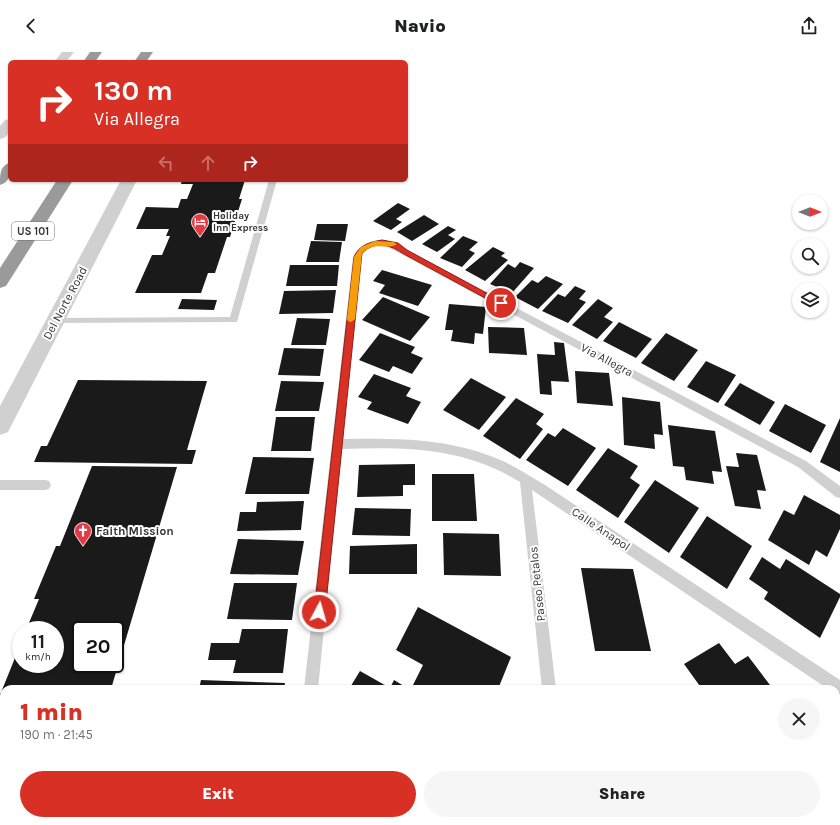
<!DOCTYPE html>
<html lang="en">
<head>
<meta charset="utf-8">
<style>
  :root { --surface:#fff; --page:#f6f6f6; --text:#202124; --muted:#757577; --accent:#d93025 }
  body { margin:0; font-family:Karla,sans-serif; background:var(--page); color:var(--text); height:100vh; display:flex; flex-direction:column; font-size:15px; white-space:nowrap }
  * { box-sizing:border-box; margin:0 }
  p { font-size:13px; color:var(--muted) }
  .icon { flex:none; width:22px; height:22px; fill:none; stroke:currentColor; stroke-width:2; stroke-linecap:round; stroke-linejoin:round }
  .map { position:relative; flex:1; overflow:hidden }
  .sheet { position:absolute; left:0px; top:633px; width:840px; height:140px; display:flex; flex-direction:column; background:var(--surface); border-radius:12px 12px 0 0; box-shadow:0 1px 3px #0004 }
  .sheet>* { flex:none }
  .guide { position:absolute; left:8px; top:8px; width:400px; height:122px; border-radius:6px; box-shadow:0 1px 3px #0004; background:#d93025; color:#fff; overflow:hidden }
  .needle { width:26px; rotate:90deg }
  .buttons { position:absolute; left:792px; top:142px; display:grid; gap:8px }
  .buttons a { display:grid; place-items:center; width:36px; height:36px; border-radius:50%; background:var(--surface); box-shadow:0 1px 3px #0004; font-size:20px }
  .speed { position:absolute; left:12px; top:569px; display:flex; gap:8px; font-size:20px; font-weight:700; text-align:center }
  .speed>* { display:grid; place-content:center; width:52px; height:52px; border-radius:50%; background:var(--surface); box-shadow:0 1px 3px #0004; line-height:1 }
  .speed small { font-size:10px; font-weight:400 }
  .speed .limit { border:2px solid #111; border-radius:6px; background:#fff; color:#111 }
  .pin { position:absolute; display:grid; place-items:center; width:34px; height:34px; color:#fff; margin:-17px; border:2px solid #fff; border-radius:50%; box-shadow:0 1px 4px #0007 }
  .me { position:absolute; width:44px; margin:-22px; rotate:6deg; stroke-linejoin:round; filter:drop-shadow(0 0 3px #0008) }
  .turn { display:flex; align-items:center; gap:14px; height:84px; padding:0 20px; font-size:18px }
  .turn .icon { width:52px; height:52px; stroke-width:2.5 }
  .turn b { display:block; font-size:28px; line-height:34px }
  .lanes { display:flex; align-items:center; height:38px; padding:0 20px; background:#0003; justify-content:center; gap:20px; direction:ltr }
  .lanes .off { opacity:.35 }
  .round { display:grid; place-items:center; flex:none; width:42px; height:42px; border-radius:21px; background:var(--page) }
  .summary { display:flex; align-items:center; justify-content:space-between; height:68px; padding:0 20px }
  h1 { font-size:24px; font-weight:800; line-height:30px; color:var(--accent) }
  .primary-button { display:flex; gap:8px; margin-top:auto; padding:8px 20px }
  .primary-button a { flex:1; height:46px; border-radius:24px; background:var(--accent); color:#fff; font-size:16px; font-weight:800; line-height:46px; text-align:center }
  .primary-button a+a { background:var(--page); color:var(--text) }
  header { display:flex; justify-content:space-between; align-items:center; height:52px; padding:0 20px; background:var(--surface); font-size:18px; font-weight:800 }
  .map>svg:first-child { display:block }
</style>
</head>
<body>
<header><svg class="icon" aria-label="back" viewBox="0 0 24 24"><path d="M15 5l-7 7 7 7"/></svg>Navio<svg class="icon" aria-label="share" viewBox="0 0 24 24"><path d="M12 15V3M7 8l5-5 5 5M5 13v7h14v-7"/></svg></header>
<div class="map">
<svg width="840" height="773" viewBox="0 0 840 773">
  <rect width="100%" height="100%" fill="#fff"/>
  <g fill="#1a1a1a" fill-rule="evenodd">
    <polygon points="182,128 245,128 239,147 242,147 230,185 227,185 215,221 208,221 201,241 135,241 152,203 162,203 170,184 166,184 169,177 136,177 146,155 178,156 181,147 187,147 193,132 181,132"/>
    <polygon points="398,151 410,157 396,167 402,170 391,178 373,169"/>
    <polygon points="424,163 439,172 412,189 397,180"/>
    <polygon points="317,172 348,172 345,189 314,188"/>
    <polygon points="448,174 456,178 448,183 455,187 437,200 422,192"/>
    <polygon points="463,184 478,190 469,198 475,201 462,215 440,206"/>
    <polygon points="311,189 342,190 339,210 306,210"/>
    <polygon points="493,195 505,201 501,204 508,208 485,229 465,218"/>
    <polygon points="520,210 534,216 512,241 490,232 508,212 515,216"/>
    <polygon points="290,213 339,213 337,234 286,234"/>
    <polygon points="382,218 432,233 418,254 379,241 385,233 373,229"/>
    <polygon points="546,224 563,232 538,257 515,245 532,228 538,231"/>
    <polygon points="575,234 586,239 579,247 586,250 568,271 542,259 558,242 565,245"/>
    <polygon points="336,238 333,261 279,262 284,239"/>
    <polygon points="383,245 430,265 410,289 362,268"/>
    <polygon points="182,247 217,248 214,258 178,257"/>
    <polygon points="598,247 613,256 604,265 613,270 597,287 572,273"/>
    <polygon points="449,252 486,255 483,282 475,281 474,292 451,289 453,278 445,278"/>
    <polygon points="297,266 330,267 326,293 291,293"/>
    <polygon points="619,270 652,287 636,306 603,289"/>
    <polygon points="488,275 524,276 527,303 489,301"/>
    <polygon points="380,281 415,295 411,301 423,306 412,322 393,314 389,320 359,308"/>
    <polygon points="666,281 698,298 674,329 641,311"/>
    <polygon points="554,290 564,291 569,330 551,329 552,343 540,342 537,302 555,303"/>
    <polygon points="284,296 324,297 320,324 278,323"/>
    <polygon points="706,309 736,323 718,351 687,335"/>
    <polygon points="575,319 609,321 613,354 577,351"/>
    <polygon points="374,322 411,336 406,344 421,350 408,372 367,357 372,350 358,345"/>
    <polygon points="471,326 506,345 479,378 443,358"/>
    <polygon points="78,328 207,329 187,398 196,398 192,412 34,410 41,394 47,394"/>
    <polygon points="281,329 324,330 319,359 275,359"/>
    <polygon points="740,331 775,350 760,373 724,353"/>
    <polygon points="622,345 660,350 663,383 654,382 655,397 624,393"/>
    <polygon points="516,346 544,362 536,372 543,377 520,407 483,384"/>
    <polygon points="785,352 826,373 811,401 769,379"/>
    <polygon points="276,365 315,365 311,399 271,399"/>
    <polygon points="840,366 840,420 820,410"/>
    <polygon points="668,373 715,379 722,420 712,419 714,432 686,428 684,415 673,414"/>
    <polygon points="563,376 596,396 568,434 526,408 548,381 555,385"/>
    <polygon points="608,396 638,414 630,426 640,433 618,466 576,438"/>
    <polygon points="736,401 757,403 766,439 757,438 761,457 735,454 726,414 739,415"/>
    <polygon points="253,405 314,406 309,442 245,442"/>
    <polygon points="415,412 415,433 403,433 403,444 357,445 359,413"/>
    <path d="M92,414L177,415L111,637H4V651H0V643L21,591V612H55V578H26L39,547H34L56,494H60ZM81,578H115V612H81Z"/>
    <polygon points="432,422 474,422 477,469 432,469"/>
    <polygon points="655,428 699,456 669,501 624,470"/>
    <polygon points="804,443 840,463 840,477 827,505 816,498 809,513 768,488 784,458 794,463"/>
    <polygon points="304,449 301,478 237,479 240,460 256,460 257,450"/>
    <polygon points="355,456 411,457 410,484 352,483"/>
    <polygon points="707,464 752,494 727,537 680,505"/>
    <polygon points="443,481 499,482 501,524 444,523"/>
    <polygon points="238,487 304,489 298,523 230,522"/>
    <polygon points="417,492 417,522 349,522 350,494"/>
    <polygon points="762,505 780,517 786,507 840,542 840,545 820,586 764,547 768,540 749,527"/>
    <polygon points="581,516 633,517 651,599 595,599"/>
    <polygon points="234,531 297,531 292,568 227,567"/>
    <polygon points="418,555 511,605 498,637 411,637 423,613 396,598"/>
    <polygon points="242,577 288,577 283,621 233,621 236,608 208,608 211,591 239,591"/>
    <polygon points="719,591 735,612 748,604 773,637 702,637 684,612"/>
    <polygon points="360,619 390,636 394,628 409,637 349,637"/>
    <polygon points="201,628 285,631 284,637 199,637"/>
    <polygon points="0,661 4,661 4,769 80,769 79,773 0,773"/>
    <polygon points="840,724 840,765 836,761 836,730"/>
    <polygon points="201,769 262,769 262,773 200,773"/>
    <polygon points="363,769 413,769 411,773 361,773"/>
    <polygon points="815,769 827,769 830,773 809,773"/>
  </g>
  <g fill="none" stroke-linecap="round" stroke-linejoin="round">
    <g fill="#d0d0d0" fill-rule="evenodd">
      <polygon points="269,128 277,128 237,270 52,271 50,269 52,267 55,266 230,265"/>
      <path d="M379,188C390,188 398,191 407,198L806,409L840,434V446L836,445L798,415L386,194C375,193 367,195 361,205L343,387C398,386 452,386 503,409C517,416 531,425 545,433L840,628V643L836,642V637H828L532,438L556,637H542L520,430C463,395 406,395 342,397L318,637H304L353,205C359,194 366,190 379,188Z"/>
      <polygon points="0,428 45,428 49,429 51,433 49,437 45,438 0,438"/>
      <polygon points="289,769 305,769 304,773 288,773"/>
      <polygon points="555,769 571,769 572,773 556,773"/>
      <polygon points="729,769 749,769 747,773 727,773"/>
    </g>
    <g fill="#d0d0d0" fill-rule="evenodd">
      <polygon points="62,0 74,0 66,10 54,10"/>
      <path d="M10,67C10,76 11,85 0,87V74L5,68Z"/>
      <polygon points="121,128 137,128 8,380 0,383 0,354"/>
    </g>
    <g fill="#9a9a9a" fill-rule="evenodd">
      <polygon points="90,0 102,0 95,10 83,10"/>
      <polygon points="141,0 153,0 146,10 134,10"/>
      <path d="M10,111C10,121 11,130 0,133C0,123 0,113 10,111Z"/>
      <polygon points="57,128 73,128 6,234 0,236 0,216"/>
    </g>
  </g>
  <path fill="#d93025" stroke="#8d1f18" d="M382,188L398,191L407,198L505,251L501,254L498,253L402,201C389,192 374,189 362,201L325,560L323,564L319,566L315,564L314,560L354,205C359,193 370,190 382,188Z"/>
  <path fill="#f59e0b" d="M375,189L393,190L397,192C388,199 375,188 362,201L355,267L351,270L348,269L347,267L354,205L361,195Z"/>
  <defs>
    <g id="hotel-pin" transform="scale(0.9)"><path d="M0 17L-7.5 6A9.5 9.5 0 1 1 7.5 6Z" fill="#e63946" stroke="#fff"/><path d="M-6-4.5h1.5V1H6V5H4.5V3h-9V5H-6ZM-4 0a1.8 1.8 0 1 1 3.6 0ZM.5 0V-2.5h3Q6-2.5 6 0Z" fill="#fff"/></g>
    <g id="church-pin" transform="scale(0.9)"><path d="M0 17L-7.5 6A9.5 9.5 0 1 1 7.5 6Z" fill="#e63946" stroke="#fff"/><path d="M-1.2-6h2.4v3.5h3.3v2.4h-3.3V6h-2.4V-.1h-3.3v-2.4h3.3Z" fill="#fff"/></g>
  </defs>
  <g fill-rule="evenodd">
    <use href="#hotel-pin" x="200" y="170"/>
    <use href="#church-pin" x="83" y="479"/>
  </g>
  <g text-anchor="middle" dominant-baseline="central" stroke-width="4" stroke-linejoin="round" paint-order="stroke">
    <g font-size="10" font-weight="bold" fill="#333" stroke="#fff" text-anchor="start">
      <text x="213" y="164">Holiday<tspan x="213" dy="12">Inn Express</tspan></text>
    </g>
    <rect fill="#fff" stroke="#707070" stroke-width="1" x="12" y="170" width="42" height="18" rx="3"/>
    <g font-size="11" font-weight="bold" fill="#333">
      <text x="33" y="179">US 101</text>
    </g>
    <g font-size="12" fill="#333" stroke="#fff">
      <text transform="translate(65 251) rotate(-62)">Del Norte Road</text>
      <text transform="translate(607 308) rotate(28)">Via Allegra</text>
      <text transform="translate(601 477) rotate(34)">Calle Anapol</text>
      <text transform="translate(537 532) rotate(-96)">Paseo Petalos</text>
    </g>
    <g font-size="12" font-weight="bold" fill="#333" stroke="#fff" text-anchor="start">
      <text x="96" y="479">Faith Mission</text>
    </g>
  </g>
</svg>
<div class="buttons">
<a><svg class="needle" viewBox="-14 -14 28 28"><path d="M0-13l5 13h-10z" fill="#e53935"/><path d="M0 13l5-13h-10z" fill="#757577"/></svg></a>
<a><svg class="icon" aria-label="search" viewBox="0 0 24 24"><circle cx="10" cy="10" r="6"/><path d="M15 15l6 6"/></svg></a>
<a><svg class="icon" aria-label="layers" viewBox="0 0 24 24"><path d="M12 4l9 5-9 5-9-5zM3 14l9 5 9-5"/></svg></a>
</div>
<div class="speed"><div>11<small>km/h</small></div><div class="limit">20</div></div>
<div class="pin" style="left:501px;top:251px;background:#d93025"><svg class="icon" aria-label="arrive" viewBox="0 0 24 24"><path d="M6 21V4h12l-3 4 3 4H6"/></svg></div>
<svg class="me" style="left:319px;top:560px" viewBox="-20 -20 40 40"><circle r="17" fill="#d93025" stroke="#fff" stroke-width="3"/><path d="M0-11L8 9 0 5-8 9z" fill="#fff"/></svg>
<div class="guide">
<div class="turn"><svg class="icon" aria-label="right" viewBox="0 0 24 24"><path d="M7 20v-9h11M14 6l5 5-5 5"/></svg><div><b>130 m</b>Via Allegra</div></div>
<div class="lanes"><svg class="icon off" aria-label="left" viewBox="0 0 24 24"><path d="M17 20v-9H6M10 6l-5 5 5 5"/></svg><svg class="icon off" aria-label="ahead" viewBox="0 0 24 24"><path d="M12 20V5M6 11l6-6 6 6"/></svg><svg class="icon" aria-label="right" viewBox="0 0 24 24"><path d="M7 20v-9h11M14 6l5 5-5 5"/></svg></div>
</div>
<section class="sheet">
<div class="summary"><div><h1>1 min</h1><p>190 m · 21:45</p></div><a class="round"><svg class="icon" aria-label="close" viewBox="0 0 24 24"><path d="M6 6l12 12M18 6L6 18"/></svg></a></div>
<div class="primary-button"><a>Exit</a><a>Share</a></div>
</section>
</div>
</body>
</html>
